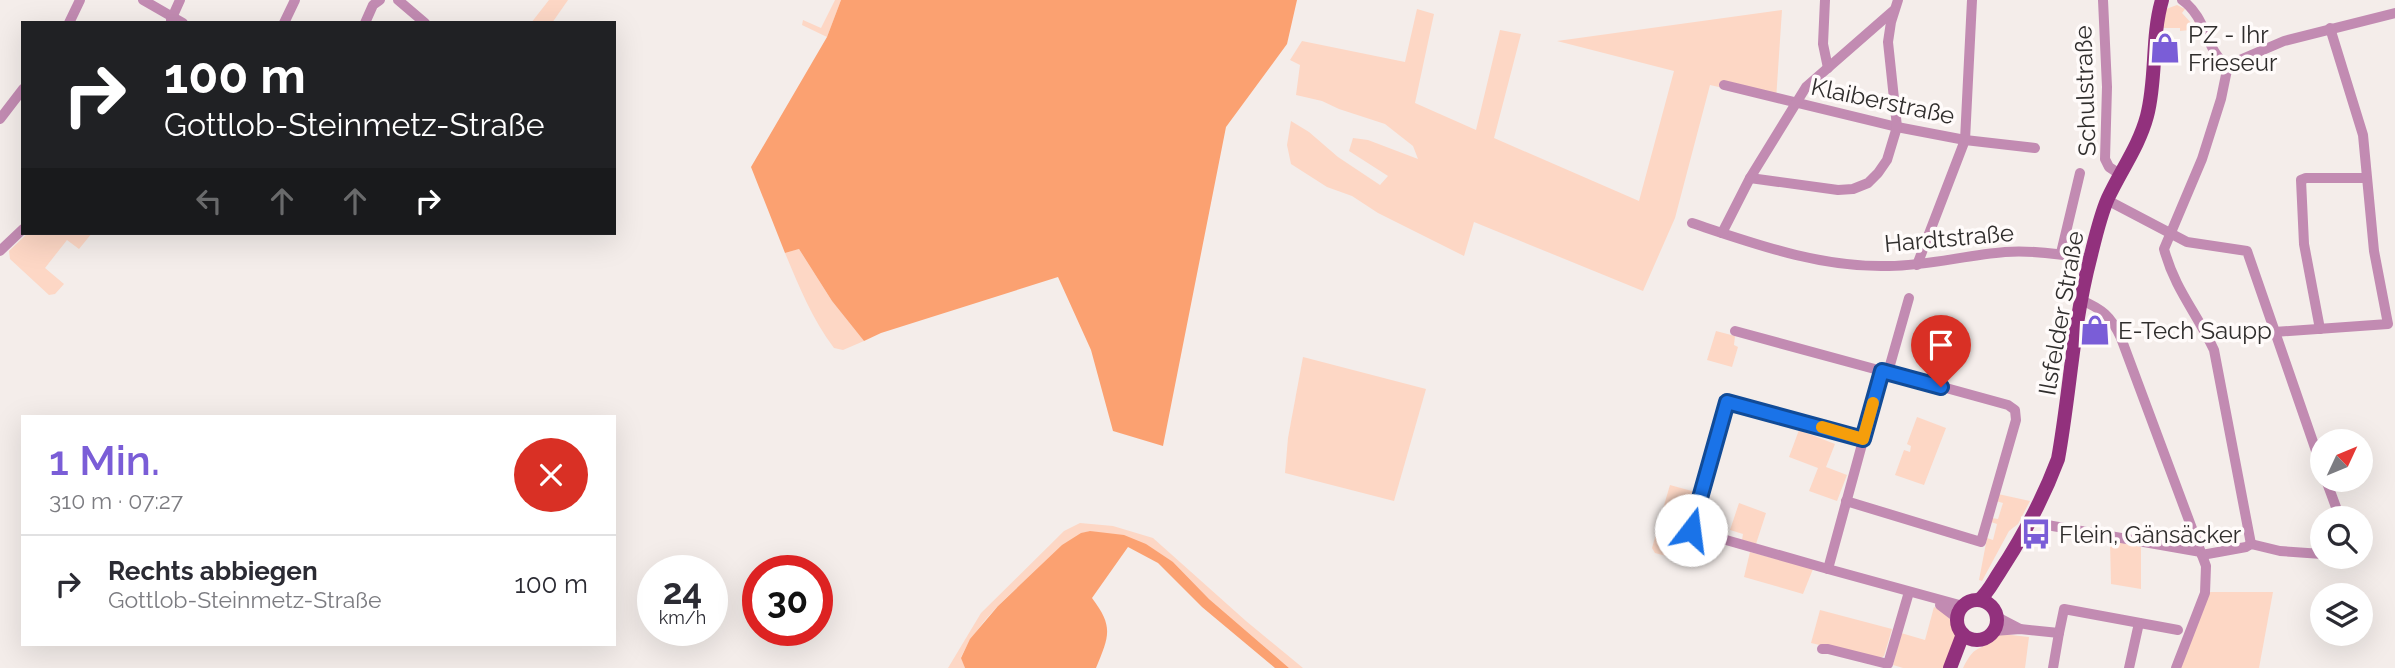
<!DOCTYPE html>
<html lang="de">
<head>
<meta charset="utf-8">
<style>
  :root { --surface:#fff; --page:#f7f7f7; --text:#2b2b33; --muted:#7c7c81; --line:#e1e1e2; --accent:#7a5dd7 }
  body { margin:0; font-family:Raleway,sans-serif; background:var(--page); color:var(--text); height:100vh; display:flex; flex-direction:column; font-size:26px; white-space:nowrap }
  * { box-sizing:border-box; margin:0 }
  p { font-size:23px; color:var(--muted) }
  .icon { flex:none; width:38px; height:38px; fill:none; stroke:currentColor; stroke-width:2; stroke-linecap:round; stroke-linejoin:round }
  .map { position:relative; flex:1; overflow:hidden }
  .panel { position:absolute; left:21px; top:415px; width:595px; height:231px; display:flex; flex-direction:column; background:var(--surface); border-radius:0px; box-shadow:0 7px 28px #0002 }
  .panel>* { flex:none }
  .top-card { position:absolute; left:21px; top:21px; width:595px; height:214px; border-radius:0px; box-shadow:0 7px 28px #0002; background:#202124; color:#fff; overflow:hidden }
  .needle { width:46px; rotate:46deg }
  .buttons { position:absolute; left:2310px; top:429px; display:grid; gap:14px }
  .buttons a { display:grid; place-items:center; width:63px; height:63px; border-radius:50%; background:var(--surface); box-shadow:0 7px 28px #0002; font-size:35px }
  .speed { position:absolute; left:637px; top:555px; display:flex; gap:14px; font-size:35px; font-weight:700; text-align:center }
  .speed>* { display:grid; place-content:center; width:91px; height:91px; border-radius:50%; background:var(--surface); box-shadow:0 7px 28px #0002; line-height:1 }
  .speed small { font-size:18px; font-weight:400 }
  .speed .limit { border:10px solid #d22; background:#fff; color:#111 }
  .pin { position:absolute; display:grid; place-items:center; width:60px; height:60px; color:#fff; margin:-72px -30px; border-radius:50% 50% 50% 0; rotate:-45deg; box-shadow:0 0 7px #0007 }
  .pin .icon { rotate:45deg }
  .me { position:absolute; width:77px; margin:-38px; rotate:15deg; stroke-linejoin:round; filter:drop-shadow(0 0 5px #0008) }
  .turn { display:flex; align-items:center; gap:24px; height:147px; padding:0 28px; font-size:32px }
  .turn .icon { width:91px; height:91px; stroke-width:2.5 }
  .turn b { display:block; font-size:49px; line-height:60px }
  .lanes { display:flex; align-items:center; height:66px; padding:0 28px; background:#0003; justify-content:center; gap:35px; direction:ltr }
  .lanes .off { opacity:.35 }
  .round { display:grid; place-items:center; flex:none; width:74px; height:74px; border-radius:37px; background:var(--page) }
  .summary { display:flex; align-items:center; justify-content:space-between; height:119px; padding:0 28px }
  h1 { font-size:42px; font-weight:600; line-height:52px; color:var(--accent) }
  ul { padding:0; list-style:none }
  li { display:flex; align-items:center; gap:21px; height:98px; padding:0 28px; border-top:2px solid var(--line) }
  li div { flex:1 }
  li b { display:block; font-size:26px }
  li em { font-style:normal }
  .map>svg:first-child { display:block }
</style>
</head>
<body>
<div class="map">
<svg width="2395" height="668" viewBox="0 0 2395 668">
  <rect width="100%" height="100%" fill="#f4edea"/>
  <g fill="#fdd7c5">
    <polygon points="549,0 568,0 552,23 531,23"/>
    <polygon points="835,0 841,0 827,37 802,25 803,20 821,28"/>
    <polygon points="2177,5 2185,9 2182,13 2192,24 2195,21 2200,29 2180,31 2180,28 2162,28 2166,9"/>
    <polygon points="1417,9 1434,14 1415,103 1476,130 1500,30 1521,34 1494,138 1639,201 1674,71 1557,41 1782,10 1776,100 1710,85 1675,218 1643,291 1474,222 1464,256 1378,213 1352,196 1327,187 1291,164 1287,145 1291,121 1309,132 1338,157 1380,185 1388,176 1349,151 1353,138 1368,140 1418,159 1413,146 1385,124 1339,109 1322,101 1296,95 1300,65 1290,60 1302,41 1405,62"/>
    <polygon points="28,233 92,233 79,249 67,240 45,268 64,284 55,294 49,295 10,259 9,251"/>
    <path d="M799,249L832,301L864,341L843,350L834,348C812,319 799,286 785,253Z"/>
    <polygon points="1716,331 1735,336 1734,345 1738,347 1732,367 1707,360"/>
    <polygon points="1303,357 1426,389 1394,501 1285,473 1288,438"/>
    <polygon points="1917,417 1946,428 1924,485 1895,475 1904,450 1910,452 1911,446 1907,444"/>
    <polygon points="1799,430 1835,444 1826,467 1847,475 1837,501 1809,491 1818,468 1789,457"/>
    <polygon points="1670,485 1699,493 1691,520 1662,512"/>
    <polygon points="1998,494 2030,501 2018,524 2009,531 1982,581 1979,580 1987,538 1993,540 1997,524 1991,522 1992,518 1998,519 2003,503 1996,501"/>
    <polygon points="1739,503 1766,513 1756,544 1742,540 1743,534 1730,530"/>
    <path d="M1080,523L1113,526L1153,538L1246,621L1303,668H1289L1209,599L1173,562L1090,531L1083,533C1040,570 986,605 961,657L965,668H948L981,613L1064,531Z"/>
    <polygon points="1658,527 1687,535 1681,560 1655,553 1652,548"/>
    <polygon points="2110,541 2141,546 2141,589 2111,584"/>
    <polygon points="1750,552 1813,569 1803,594 1744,577"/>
    <polygon points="2203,592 2273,592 2259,668 2176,668"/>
    <path d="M1934,607C1964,622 1956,641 1948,668H1903L1893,665L1901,633L1925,640Z"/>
    <polygon points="1820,610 1892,629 1884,656 1879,659 1811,643"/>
    <path d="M2002,634L2029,637L2025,668H1963C1974,647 1974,652 1993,641L1995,637Z"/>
  </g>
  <g fill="#fba171">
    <polygon points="841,0 1297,0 1287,44 1226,127 1163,446 1113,431 1091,350 1058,277 881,333 864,341 832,301 799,249 785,253 751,167 827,37"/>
    <path d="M1090,531L1124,535L1146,544L1173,562L1209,599L1289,668H1275L1202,607L1158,563L1128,547L1092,598C1114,627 1109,636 1096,668H965L961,658L970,639L998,606L1062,545L1081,533Z"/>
  </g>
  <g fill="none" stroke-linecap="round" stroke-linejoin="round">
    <g stroke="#c28bb2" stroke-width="10">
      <polyline points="143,0 183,23"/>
      <polyline points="398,0 425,23"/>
      <polyline points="1825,0 1823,44 1828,68"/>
      <polyline points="2103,0 2107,87 2105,159 2109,167 2121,175"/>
      <path d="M2182,0C2208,18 2206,54 2228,65L2284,41L2395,13"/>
      <polyline points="171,20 180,0"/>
      <polyline points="69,23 80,0"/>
      <polyline points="284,23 295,0"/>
      <polyline points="365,23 373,5 380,0"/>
      <path d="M2228,65L2221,99L2202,159L2164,249C2175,290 2197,313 2214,350L2251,544"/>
      <polyline points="1724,85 1897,127 1965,140 2035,148"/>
      <polyline points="0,119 23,89"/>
      <polyline points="1750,178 1838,190 1853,189 1868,183 1878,173 1887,160 1897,127 1888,42 1891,22 1898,0"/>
      <polyline points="2107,200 2187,242 2247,251 2322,468"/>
      <path d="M1692,223C1755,244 1821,268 1889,266C1928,266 1966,255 2005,252C2033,250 2062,254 2090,259"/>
      <polyline points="1722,233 1750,178 1806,87 1893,11"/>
      <polyline points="0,251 23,229"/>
      <polyline points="2061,253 2080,173"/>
      <polyline points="1917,265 1965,140 1972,0"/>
      <path d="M2081,300C2102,309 2111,316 2121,338L2206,566L2205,593L2176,668"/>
      <polyline points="2320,329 2304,244 2301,180 2306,178 2366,178"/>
      <polyline points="1735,331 1882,371 1828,569 1963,606"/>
      <polyline points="2274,332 2388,324 2374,251 2363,135 2330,28"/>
      <polyline points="1882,371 1888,372 1909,298"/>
      <polyline points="2326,480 2340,518"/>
      <polyline points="1846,501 1981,542 2016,420 2015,410 2008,405 1888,372"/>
      <polyline points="2047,525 2201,552"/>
      <polyline points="2202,555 2246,547 2251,544 2280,551 2322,554"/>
      <polyline points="1828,569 1691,530 1727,402 1863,439"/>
      <polyline points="1940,605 1957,618"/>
      <polyline points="1997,617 2020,629"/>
      <polyline points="1994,631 2020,629 2059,633 2053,668"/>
      <polyline points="2059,633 2064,609 2178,630"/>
      <polyline points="1822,649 1828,649 1888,664 1909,592"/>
      <polyline points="2129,668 2139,623"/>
    </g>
    <g stroke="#92317d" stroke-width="14">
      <circle cx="1977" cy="620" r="20"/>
      <path d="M1979,600C1988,593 1993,582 1999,573C2022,538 2043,499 2058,459C2070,393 2073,324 2090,259C2095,239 2100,216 2108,198C2121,170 2139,146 2147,116C2157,78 2151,38 2162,0"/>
      <polyline points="1950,668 1963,634"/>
    </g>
  </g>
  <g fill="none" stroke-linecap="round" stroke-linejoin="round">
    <g stroke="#114b97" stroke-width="18">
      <polyline id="route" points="1691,530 1727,402 1863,439 1882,371 1941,387"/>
    </g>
    <use href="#route" stroke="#1a73e8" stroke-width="12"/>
    <polyline stroke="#f59e0b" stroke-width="12" points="1822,427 1863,439 1873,403"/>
  </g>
  <defs>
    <g id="shop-bare" transform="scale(2.415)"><path d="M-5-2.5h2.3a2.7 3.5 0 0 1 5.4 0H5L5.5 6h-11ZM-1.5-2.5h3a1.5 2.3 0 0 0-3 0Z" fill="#7a5dd7" stroke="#fffbfa" stroke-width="2.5" paint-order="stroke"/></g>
    <g id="bus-bare" transform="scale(2.415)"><path d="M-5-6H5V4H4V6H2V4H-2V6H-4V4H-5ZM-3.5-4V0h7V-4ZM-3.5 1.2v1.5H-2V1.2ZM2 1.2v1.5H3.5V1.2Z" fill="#7a5dd7" stroke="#fffbfa" stroke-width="2.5" paint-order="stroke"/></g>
  </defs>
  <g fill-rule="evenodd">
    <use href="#shop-bare" x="2165" y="48"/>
    <use href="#shop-bare" x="2095" y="330"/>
    <use href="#bus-bare" x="2036" y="534"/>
  </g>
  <g text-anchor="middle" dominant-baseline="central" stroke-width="7" stroke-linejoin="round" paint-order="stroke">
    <g font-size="24" fill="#302e2d" stroke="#fffbfa" text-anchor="start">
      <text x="2188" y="34">PZ - Ihr<tspan x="2188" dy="28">Frieseur</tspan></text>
      <text x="2118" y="330">E-Tech Saupp</text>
      <text x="2059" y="534">Flein, Gänsäcker</text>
    </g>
    <g font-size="24" fill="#302e2d" stroke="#fffbfa">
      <text transform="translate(2085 91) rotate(-92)">Schulstraße</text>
      <text transform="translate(1883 101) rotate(12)">Klaiberstraße</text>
      <text transform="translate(1949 238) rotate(-5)">Hardtstraße</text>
      <text transform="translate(2061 313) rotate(-80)">Ilsfelder Straße</text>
    </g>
  </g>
</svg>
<div class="buttons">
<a><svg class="needle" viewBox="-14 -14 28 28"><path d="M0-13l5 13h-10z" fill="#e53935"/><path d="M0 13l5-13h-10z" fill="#7c7c81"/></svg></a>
<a><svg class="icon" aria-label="search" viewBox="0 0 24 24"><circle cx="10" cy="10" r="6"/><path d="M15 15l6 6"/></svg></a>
<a><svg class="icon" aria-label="layers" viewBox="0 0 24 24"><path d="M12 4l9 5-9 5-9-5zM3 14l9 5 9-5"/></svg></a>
</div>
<div class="speed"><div>24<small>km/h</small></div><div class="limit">30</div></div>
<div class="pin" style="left:1941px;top:387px;background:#d93025"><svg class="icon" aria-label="arrive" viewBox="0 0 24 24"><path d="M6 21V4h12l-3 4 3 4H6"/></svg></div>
<svg class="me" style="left:1691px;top:530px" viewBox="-20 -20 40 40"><circle r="19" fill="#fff"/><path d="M0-13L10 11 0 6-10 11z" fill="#1a73e8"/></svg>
<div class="top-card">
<div class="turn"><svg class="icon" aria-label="right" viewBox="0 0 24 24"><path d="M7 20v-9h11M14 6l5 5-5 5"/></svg><div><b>100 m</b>Gottlob-Steinmetz-Straße</div></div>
<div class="lanes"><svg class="icon off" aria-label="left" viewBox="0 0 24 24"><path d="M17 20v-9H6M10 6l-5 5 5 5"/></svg><svg class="icon off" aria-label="ahead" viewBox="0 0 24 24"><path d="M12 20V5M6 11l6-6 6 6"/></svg><svg class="icon off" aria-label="ahead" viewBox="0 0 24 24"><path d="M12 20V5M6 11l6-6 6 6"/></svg><svg class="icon" aria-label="right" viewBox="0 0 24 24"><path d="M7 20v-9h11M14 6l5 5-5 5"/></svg></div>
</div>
<section class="panel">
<div class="summary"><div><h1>1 Min.</h1><p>310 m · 07:27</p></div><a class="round" style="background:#d93025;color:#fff"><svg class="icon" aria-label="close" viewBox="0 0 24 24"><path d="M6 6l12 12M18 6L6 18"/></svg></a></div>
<ul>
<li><svg class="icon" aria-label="right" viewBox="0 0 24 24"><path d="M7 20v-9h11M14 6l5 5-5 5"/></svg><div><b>Rechts abbiegen</b><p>Gottlob-Steinmetz-Straße</p></div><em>100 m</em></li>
</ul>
</section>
</div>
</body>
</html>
